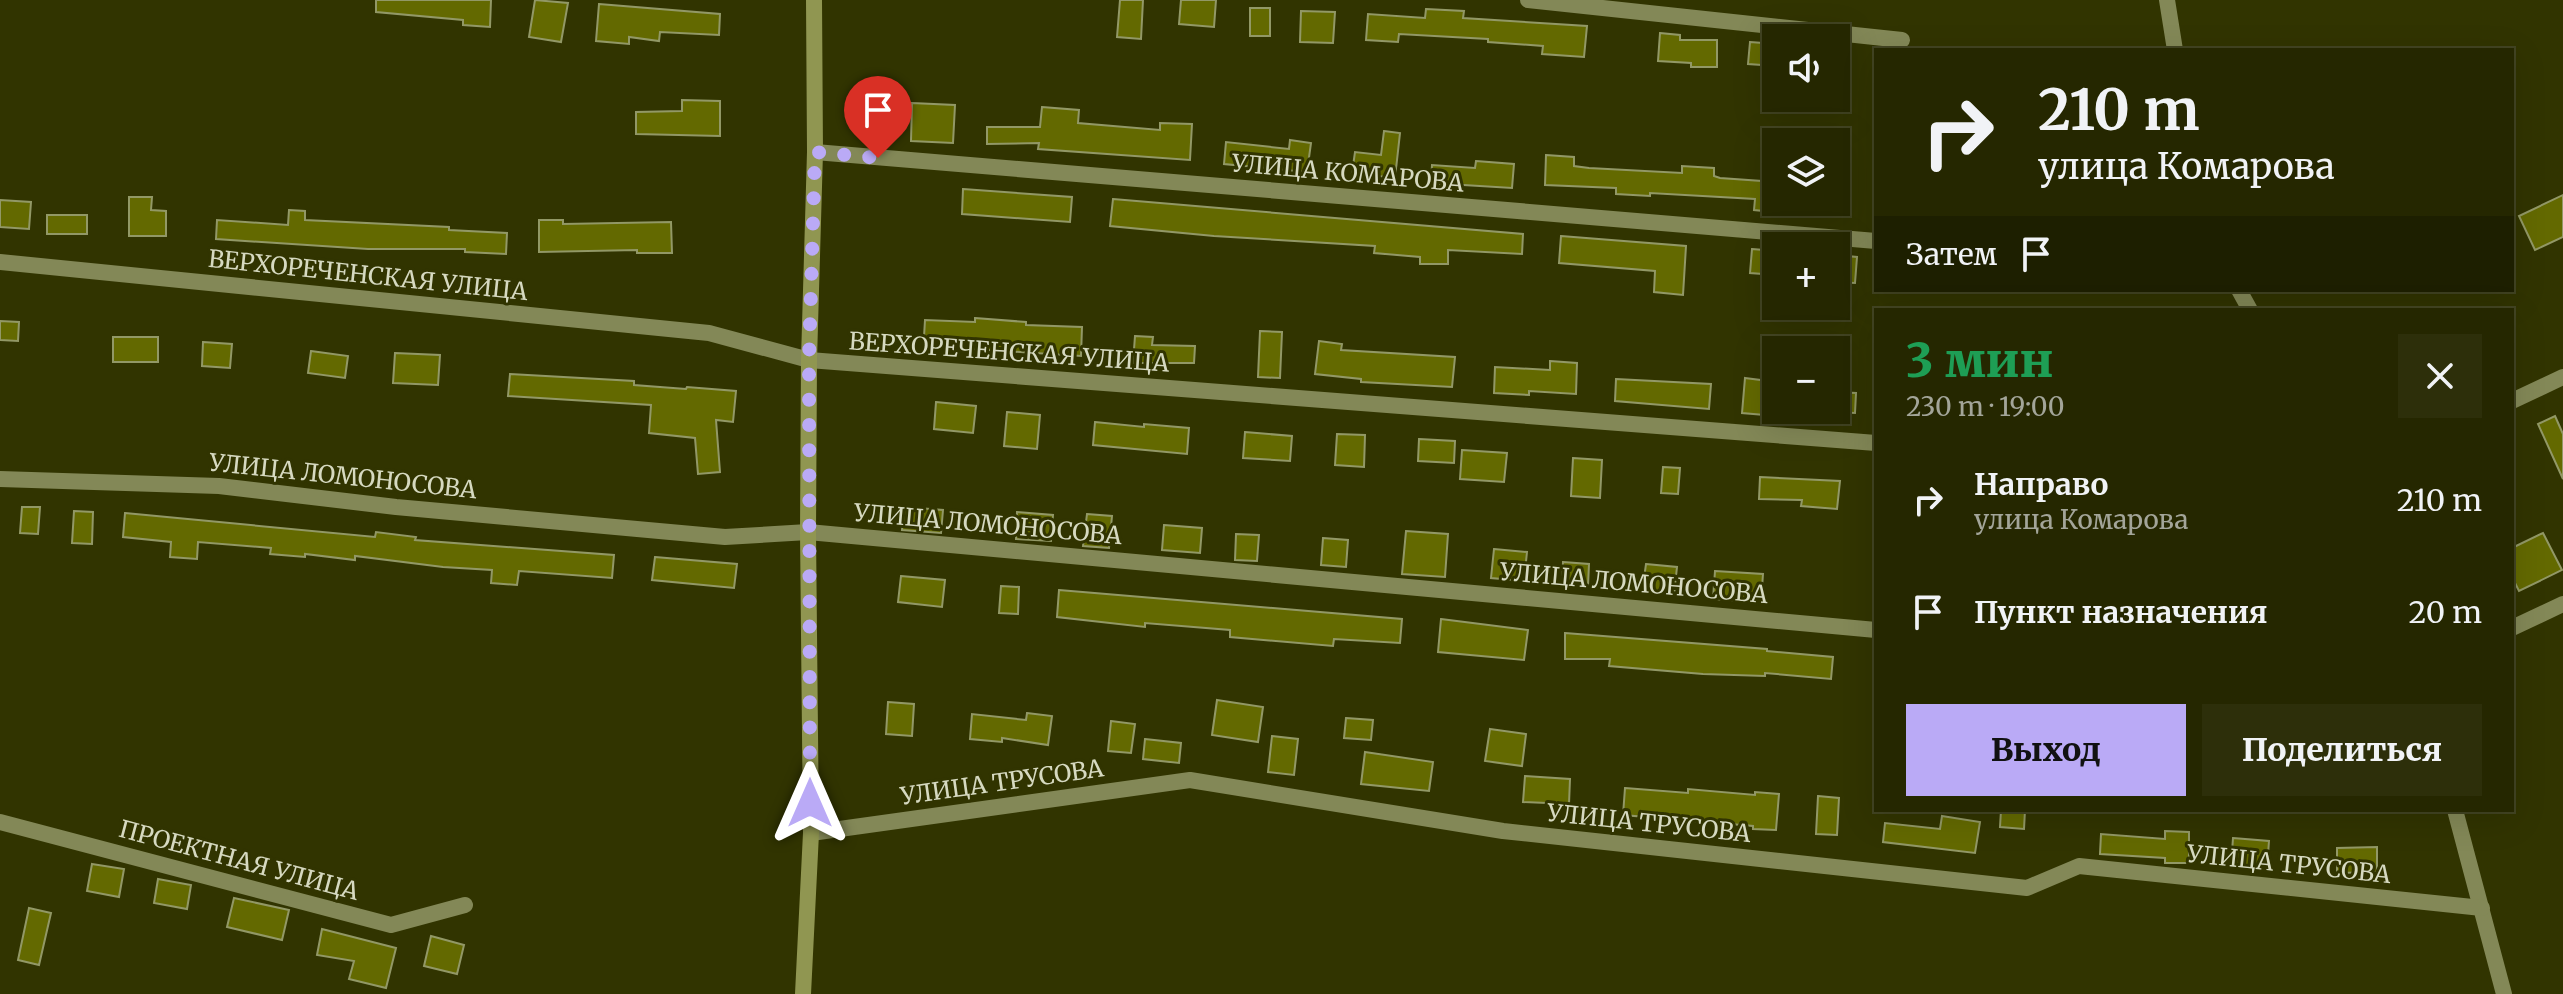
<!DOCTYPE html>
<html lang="ru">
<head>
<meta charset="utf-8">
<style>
  :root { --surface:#252700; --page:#2d2f0a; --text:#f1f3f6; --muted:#a3a599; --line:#424422; --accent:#baaaf6 }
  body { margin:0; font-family:Merriweather,serif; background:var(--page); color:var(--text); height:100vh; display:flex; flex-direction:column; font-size:30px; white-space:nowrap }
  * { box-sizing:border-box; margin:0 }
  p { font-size:26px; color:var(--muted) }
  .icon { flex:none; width:44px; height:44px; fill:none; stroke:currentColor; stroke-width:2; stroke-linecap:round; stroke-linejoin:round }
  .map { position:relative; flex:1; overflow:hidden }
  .side { position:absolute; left:1874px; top:308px; width:640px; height:504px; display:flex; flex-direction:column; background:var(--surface); border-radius:0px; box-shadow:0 8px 32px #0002,0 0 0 2px var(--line) }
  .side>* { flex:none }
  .guide { position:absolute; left:1874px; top:48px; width:640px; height:244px; border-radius:0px; box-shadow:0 8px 32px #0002,0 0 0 2px var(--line); background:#252700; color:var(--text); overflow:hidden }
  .buttons { position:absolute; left:1762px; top:24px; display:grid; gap:16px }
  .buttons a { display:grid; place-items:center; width:88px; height:88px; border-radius:0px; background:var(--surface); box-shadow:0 8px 32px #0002,0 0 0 2px var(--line); font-size:40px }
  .pin { position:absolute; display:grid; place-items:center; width:68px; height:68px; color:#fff; margin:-82px -34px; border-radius:50% 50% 50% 0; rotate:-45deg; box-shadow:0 0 8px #0007 }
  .pin .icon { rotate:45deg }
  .me { position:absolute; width:88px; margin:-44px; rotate:0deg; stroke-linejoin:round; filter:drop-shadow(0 0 6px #0008) }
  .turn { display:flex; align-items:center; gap:28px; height:168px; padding:0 32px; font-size:36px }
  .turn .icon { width:104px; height:104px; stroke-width:2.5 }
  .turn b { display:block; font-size:56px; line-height:68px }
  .then { display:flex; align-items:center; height:76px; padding:0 32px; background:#0003; gap:16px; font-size:30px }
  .round { display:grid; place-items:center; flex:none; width:84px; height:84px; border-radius:0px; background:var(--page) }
  .summary { display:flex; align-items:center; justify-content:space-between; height:136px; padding:0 32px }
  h1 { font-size:48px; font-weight:800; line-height:60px; color:#1e9e55 }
  .primary-button { display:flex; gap:16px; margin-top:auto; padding:16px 32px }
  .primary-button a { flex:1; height:92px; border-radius:0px; background:var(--accent); color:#111; font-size:32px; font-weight:800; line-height:92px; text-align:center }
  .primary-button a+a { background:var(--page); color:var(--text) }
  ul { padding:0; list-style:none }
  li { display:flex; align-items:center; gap:24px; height:112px; padding:0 32px }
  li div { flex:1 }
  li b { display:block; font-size:30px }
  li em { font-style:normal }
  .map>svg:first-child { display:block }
</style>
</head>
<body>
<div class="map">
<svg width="2563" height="994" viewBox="0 0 2563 994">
  <rect width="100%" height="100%" fill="#313400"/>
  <g fill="#636900" stroke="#929866" stroke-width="2">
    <polygon points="376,0 491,0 490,27 463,25 463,20 376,12"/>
    <polygon points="535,0 568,3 561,42 529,37"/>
    <polygon points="1120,0 1143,0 1141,39 1117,37"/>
    <polygon points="1181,0 1216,0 1214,27 1179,24"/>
    <polygon points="599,4 720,14 719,35 660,32 659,41 629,37 629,44 596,41"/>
    <rect x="1250" y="8" width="20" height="28"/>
    <polygon points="1426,9 1464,11 1463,18 1587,26 1584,57 1542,54 1543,46 1488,42 1488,39 1399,34 1398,42 1366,40 1368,14 1425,18"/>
    <polygon points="1301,11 1335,12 1333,43 1300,42"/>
    <polygon points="1660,33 1680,35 1680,40 1717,40 1717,67 1691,67 1691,63 1658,61"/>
    <polygon points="1750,42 1776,44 1776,66 1748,64"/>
    <polygon points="682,100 720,101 720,136 636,134 636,112 682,111"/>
    <polygon points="912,103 955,105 953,143 911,141"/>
    <polygon points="1042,107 1079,110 1078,123 1160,130 1160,123 1192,124 1190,160 1038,149 1039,143 987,144 987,127 1040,127"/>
    <polygon points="1384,131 1400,133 1395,178 1352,173 1355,152 1381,155"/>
    <polygon points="1290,140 1311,143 1307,172 1224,164 1226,142 1289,149"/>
    <polygon points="1546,155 1574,157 1574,166 1589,168 1682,173 1682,166 1714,168 1714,176 1720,178 1776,182 1776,207 1773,207 1773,212 1754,210 1755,199 1650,193 1650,196 1616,194 1616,188 1545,185"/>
    <polygon points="1476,161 1514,164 1512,188 1431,183 1432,165 1475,168"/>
    <polygon points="963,189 1072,197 1070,222 962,214"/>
    <polygon points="2563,195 2563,237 2535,250 2519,216"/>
    <polygon points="129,197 152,197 151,210 166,211 166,236 129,236"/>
    <polygon points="1113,199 1523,234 1522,254 1448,250 1448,264 1420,264 1420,257 1374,253 1375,246 1214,236 1110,226"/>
    <polygon points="0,200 31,202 29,229 0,227"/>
    <polygon points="289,210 305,211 305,220 449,227 449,230 507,233 506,254 465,252 465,249 368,249 216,239 217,220 288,225"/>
    <rect x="47" y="215" width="40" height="19"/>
    <polygon points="539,220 563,220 563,224 671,222 672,253 637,253 637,250 539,252"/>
    <polygon points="1561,236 1686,246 1683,295 1654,292 1655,271 1559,263"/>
    <polygon points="1752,249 1776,251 1776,275 1750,273"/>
    <polygon points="1836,255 1857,257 1855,283 1836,282"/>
    <polygon points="975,318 1026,322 1026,325 1082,327 1081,356 973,349 973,339 924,337 925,320 975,322"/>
    <polygon points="0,321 19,322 18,341 0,340"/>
    <polygon points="1260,331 1282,332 1280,378 1258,377"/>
    <polygon points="1135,336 1153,337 1152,345 1195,346 1194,363 1133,363"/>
    <rect x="113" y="337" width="45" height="25"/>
    <polygon points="1319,341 1342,344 1341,350 1455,357 1452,387 1361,382 1361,379 1315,374"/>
    <polygon points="203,342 232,344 230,368 202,366"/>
    <polygon points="311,351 348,356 345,378 308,373"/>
    <polygon points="395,353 440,355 438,385 393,383"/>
    <polygon points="1550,361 1577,363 1576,394 1529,391 1529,395 1494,393 1495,367 1550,370"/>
    <polygon points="510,374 634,381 634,385 686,389 687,387 736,391 733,422 716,420 720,472 698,474 695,438 649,433 651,405 508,396"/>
    <polygon points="1745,378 1776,382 1776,416 1742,413"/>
    <polygon points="1616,379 1711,384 1709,409 1615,401"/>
    <polygon points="1836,392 1856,393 1855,413 1836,412"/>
    <polygon points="936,402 976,406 973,433 934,429"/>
    <polygon points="1007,412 1040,415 1037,449 1004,446"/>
    <polygon points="2555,416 2563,434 2563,479 2538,424"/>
    <polygon points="1095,422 1144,427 1144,424 1189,428 1187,454 1093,445"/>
    <polygon points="1245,432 1292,436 1290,461 1243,458"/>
    <polygon points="1337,434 1365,435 1364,467 1335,465"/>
    <polygon points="1419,439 1455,441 1454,463 1418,461"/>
    <polygon points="1462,450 1507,453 1504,482 1460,479"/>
    <polygon points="1573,458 1602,460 1600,498 1571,496"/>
    <polygon points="1663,467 1680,468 1678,494 1661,493"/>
    <polygon points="1760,477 1840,481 1837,509 1801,506 1802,500 1759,499"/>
    <polygon points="22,507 40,507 38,534 20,533"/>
    <polygon points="904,507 943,510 941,533 902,530"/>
    <polygon points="74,511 93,512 92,544 72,543"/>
    <polygon points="1017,512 1053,515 1051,541 1016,539"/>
    <polygon points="125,513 375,537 376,532 416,537 415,540 614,555 612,578 519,571 517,585 491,583 492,570 443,567 355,556 355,560 305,554 305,557 270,554 271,548 198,542 197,559 170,557 171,542 123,537"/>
    <polygon points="1087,514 1112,516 1109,548 1083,546"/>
    <polygon points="1164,525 1202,528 1200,553 1162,550"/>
    <polygon points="1406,531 1448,534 1445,577 1402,574"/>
    <polygon points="2543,533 2562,570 2519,591 2512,577 2512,548"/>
    <polygon points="1236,534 1259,535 1257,561 1235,560"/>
    <polygon points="1323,538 1348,540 1346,567 1321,565"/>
    <polygon points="1494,549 1527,552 1524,581 1491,578"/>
    <polygon points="655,557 737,564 734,588 652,580"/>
    <polygon points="1563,562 1589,564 1588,586 1562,585"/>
    <polygon points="1646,564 1677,567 1674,595 1642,592"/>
    <polygon points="1715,571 1763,574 1761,602 1713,599"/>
    <polygon points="901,576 945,580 942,607 898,602"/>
    <polygon points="1001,586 1019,587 1018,614 999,613"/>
    <polygon points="1059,590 1402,619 1400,643 1334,639 1333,646 1230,637 1230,630 1145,623 1145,627 1057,617"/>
    <polygon points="1441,619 1528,630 1524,660 1438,652"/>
    <polygon points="1565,633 1767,649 1767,651 1833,657 1831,679 1765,673 1765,676 1703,674 1609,666 1610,659 1565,659"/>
    <polygon points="1217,700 1263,707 1258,742 1212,735"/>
    <polygon points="888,702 914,704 912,736 886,734"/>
    <polygon points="1027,713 1052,716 1048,745 1002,738 1002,742 970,739 972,714 1026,720"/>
    <polygon points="1346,718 1373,720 1371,740 1344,738"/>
    <polygon points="1111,721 1135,724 1131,753 1108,751"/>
    <polygon points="1490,729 1526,734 1522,766 1485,761"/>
    <polygon points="1272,736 1298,739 1294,775 1268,772"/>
    <polygon points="1145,739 1181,743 1179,763 1143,759"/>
    <polygon points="1365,752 1433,762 1429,791 1361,784"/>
    <polygon points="1525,776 1570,779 1569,804 1523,802"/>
    <polygon points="1625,788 1688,793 1688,789 1755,795 1755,792 1779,794 1776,830 1753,829 1753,826 1623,815"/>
    <polygon points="1818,796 1839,798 1837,835 1816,834"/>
    <polygon points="2001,810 2025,810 2024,829 2000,827"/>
    <polygon points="1942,816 1980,822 1975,853 1883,842 1885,823 1940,829"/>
    <polygon points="2165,831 2189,832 2189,863 2165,863 2165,858 2100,854 2101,834 2165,839"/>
    <polygon points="2233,838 2269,841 2267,868 2231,866"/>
    <polygon points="2377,847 2377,872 2337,873 2337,848"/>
    <polygon points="92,864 124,869 119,897 87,891"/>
    <polygon points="158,879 191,885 187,909 154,903"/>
    <polygon points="234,898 289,910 282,940 227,927"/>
    <polygon points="29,908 51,913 39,965 18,960"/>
    <polygon points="322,929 396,948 386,988 349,979 354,961 317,955"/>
    <polygon points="431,936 464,945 457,974 424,966"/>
  </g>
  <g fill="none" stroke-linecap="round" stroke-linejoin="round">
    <g stroke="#838857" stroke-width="16">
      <polyline points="1528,0 1902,40"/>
      <polyline points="2167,0 2175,50"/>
      <polyline points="815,152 1876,241"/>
      <polyline points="0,262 709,333 809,360 1876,443"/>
      <polyline points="2239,290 2250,310"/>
      <polyline points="2512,401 2563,377"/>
      <polyline points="0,479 219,486 396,507 725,537 808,532 1876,630"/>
      <polyline points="2512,628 2563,604"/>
      <polyline points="2455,810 2504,994"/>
      <polyline points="0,822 391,925 465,905"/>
      <polyline points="811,833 1190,780 1503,831 2027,888 2079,866 2482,908"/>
    </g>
    <polyline stroke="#909651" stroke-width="16" points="803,994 811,833 808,532 809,360 815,152 814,0"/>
  </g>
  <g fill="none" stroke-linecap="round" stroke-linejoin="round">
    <polyline stroke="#baaaf6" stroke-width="14" stroke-dasharray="0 25.2" points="810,803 809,360 815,152 878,158"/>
  </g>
  <g text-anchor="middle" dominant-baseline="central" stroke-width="6" stroke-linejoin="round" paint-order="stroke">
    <g font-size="24" fill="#d6d9c0" stroke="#313400">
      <text transform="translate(1348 173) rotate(5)">УЛИЦА КОМАРОВА</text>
      <text transform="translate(368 275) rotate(6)">ВЕРХОРЕЧЕНСКАЯ УЛИЦА</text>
      <text transform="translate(1009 352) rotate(4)">ВЕРХОРЕЧЕНСКАЯ УЛИЦА</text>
      <text transform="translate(343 476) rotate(6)">УЛИЦА ЛОМОНОСОВА</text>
      <text transform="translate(988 524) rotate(5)">УЛИЦА ЛОМОНОСОВА</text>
      <text transform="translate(1634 583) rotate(5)">УЛИЦА ЛОМОНОСОВА</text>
      <text transform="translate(1002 782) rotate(-8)">УЛИЦА ТРУСОВА</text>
      <text transform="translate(1649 823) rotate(6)">УЛИЦА ТРУСОВА</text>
      <text transform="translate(239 860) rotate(15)">ПРОЕКТНАЯ УЛИЦА</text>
      <text transform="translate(2289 864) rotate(6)">УЛИЦА ТРУСОВА</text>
    </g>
  </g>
</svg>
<div class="buttons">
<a><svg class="icon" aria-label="sound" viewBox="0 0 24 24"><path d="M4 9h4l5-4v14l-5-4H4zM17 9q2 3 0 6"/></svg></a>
<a><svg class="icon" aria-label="layers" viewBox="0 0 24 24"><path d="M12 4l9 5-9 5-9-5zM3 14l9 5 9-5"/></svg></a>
<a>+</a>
<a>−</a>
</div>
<div class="pin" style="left:878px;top:158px;background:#d93025"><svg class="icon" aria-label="arrive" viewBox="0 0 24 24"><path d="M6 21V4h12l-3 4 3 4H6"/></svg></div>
<svg class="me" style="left:810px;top:803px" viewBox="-20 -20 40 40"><path d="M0-17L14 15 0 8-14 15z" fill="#baaaf6" stroke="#fff" stroke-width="4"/></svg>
<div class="guide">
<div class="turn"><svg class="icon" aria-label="right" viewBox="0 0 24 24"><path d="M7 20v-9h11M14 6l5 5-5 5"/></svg><div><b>210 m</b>улица Комарова</div></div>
<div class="then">Затем<svg class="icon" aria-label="arrive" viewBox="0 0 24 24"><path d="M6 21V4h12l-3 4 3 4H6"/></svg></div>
</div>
<section class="side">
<div class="summary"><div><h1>3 мин</h1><p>230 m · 19:00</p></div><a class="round"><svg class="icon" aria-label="close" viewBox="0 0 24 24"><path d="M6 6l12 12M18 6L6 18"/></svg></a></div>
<ul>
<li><svg class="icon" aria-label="right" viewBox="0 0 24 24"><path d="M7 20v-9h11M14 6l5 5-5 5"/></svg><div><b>Направо</b><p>улица Комарова</p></div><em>210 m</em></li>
<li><svg class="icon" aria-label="arrive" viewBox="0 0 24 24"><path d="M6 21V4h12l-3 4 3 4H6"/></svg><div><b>Пункт назначения</b></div><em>20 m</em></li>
</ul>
<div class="primary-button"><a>Выход</a><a>Поделиться</a></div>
</section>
</div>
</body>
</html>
